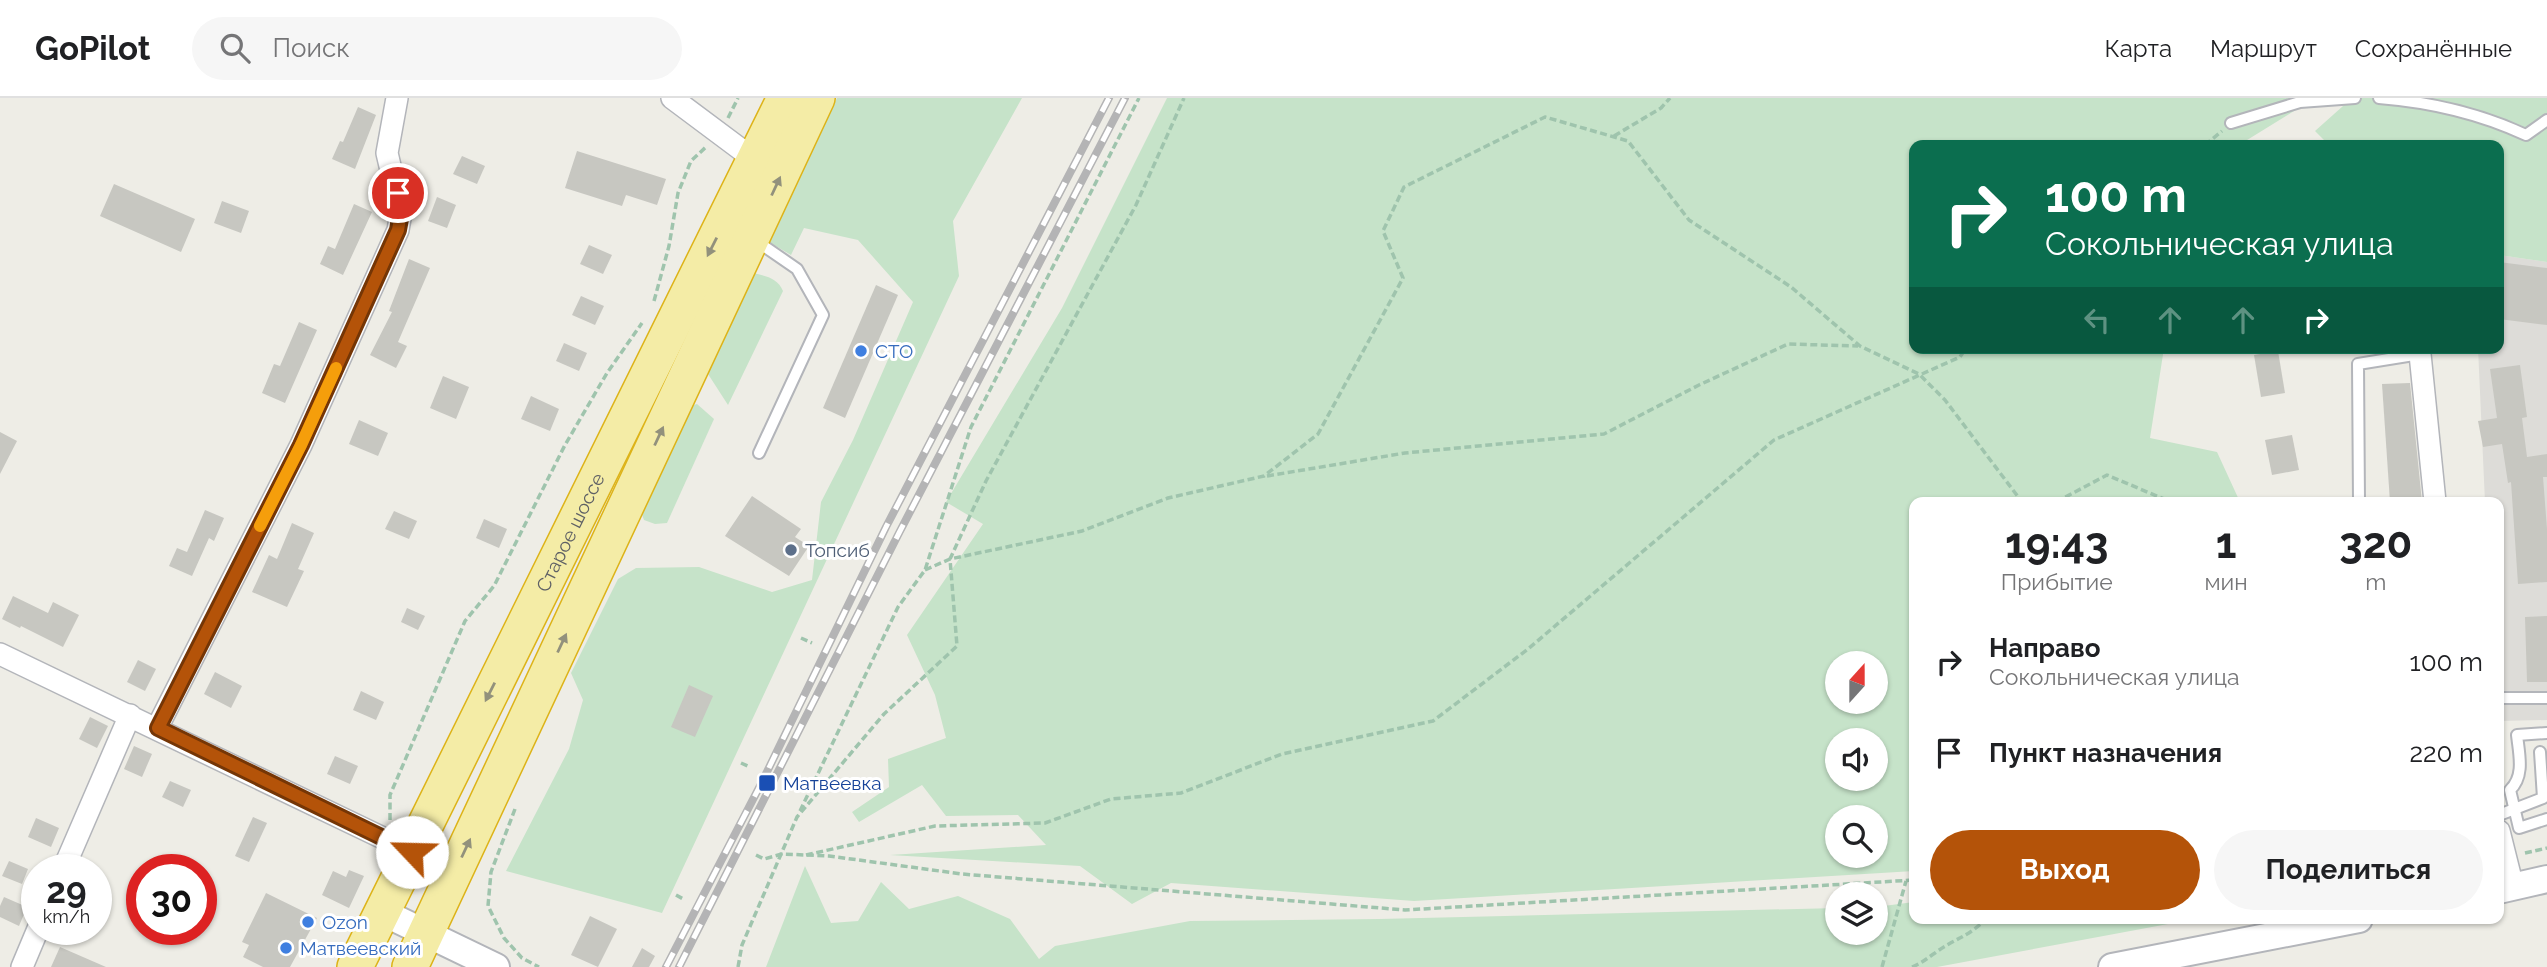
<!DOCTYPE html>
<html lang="ru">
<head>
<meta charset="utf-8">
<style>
  :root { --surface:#fff; --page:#f6f6f6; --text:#202124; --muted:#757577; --line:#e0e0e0; --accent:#b45309 }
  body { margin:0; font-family:Raleway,sans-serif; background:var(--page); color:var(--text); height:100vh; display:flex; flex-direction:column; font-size:26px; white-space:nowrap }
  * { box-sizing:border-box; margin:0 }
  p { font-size:23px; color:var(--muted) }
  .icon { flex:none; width:38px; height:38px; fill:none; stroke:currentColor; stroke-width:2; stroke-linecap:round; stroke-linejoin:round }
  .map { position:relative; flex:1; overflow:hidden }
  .sheet { position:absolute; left:1909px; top:399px; width:595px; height:427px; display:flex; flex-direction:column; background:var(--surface); border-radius:14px; box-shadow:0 2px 5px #0004 }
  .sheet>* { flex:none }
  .banner { position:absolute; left:1909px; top:42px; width:595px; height:214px; border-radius:14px; box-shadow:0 2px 5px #0004; background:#0b6e4f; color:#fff; overflow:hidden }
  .needle { width:46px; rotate:21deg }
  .tools { position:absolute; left:1825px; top:553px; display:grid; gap:14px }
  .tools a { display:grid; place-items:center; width:63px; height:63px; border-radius:50%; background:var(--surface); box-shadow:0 2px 5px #0004; font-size:35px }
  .speed { position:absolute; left:21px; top:756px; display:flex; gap:14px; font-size:35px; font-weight:700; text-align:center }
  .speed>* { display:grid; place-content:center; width:91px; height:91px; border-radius:50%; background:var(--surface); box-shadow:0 2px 5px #0004; line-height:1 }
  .speed small { font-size:18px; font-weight:400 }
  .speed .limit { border:10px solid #d22; background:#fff; color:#111 }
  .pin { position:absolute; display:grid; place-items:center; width:60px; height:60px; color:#fff; margin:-30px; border:4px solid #fff; border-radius:50%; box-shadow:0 2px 7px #0007 }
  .me { position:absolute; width:77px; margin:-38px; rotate:294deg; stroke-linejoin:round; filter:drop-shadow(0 0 5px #0008) }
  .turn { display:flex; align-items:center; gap:24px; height:147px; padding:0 21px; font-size:32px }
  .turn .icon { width:91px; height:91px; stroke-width:2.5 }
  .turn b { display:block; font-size:49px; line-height:60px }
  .lanes { display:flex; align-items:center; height:66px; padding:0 21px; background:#0003; justify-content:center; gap:35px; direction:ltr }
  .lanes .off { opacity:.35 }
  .eta { display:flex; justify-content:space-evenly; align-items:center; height:119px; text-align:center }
  .eta b { font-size:42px; font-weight:700; line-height:49px }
  .primary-button { display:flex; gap:14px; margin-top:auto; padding:14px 21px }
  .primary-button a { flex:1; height:80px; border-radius:42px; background:var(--accent); color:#fff; font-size:28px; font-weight:700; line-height:80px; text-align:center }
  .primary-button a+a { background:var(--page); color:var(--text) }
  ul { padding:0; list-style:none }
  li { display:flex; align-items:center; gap:21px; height:91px; padding:0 21px }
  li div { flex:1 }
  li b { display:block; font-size:26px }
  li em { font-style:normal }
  header { display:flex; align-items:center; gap:42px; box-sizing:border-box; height:98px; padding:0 35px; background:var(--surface); border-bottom:2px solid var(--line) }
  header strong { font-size:33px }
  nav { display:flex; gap:38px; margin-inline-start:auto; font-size:24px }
  .search { width:490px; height:63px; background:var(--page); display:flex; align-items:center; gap:18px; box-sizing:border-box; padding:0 24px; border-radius:38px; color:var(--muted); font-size:26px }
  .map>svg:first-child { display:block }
</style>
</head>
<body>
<header>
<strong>GoPilot</strong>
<div class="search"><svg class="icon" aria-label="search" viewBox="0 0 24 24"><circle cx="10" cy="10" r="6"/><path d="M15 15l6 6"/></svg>Поиск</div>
<nav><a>Карта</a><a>Маршрут</a><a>Сохранённые</a></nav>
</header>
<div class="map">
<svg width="2547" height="869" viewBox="0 0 2547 869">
  <rect width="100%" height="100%" fill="#eeede6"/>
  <polygon fill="#dddcd8" points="2499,157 2547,164 2547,622 2499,623 2499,404 2485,404 2478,250 2499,250"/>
  <g fill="#c6e3c9" fill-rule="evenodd">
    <polygon points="837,0 1022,0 953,123 959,178 662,815 506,773 569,651 583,602 571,575 618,481 636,470 699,469 772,494 812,482 821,404 853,342 913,204 858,142 804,130 791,157 769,144 799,73"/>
    <path d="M1167,0H2315L2239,47H1914V250H2164L2150,340L2217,354L2240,404H1914V773L1414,803L1171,785L1132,806L1080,768L890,757L1046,747L1018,717L946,718L922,687L859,724L852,714L889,689L888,661L946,640L935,597L907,537L983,426L946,404L1062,210ZM1838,565H1876V604H1838ZM1838,642H1876V681H1838ZM1838,719H1876V758H1838Z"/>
    <polygon points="2352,0 2547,0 2547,164 2499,157 2499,47 2328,46 2315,33"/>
    <path d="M753,175C766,178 778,180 783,193L728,307L708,276Z"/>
    <polygon points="697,306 714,321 667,425 655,426 644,422 641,414 691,308"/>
    <polygon points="805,768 831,825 858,823 881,784 909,811 958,798 1010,821 1039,861 1055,848 1190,823 1379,821 1837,810 1838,835 1876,835 1876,809 1914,804 1914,821 2195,821 1937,869 766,869"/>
  </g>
  <g fill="#c7c7c1">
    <polygon points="358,9 376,17 355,71 332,61 340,43 343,44"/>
    <polygon points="577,53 666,81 657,107 626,97 622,108 565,90"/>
    <polygon points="462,58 485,68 477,86 453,76"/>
    <polygon points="114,86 195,121 181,154 100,118"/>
    <polygon points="437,99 456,107 447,130 428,123"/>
    <polygon points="222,103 249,113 241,135 214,125"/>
    <polygon points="354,106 372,114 343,177 320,166 328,148 335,151"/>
    <polygon points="589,147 612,157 603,176 580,166"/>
    <polygon points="409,161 430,170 398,244 407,248 396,270 370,257 392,214 389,213"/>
    <polygon points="2499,164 2547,170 2547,227 2499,221"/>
    <polygon points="876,187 898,197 845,320 823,310"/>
    <polygon points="581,198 604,208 595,227 572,217"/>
    <polygon points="299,224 317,232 285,305 262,295 274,266 280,268"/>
    <polygon points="564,245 587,255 579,273 556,263"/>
    <polygon points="2278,253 2285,295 2261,299 2254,257"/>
    <polygon points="2520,267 2527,319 2522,320 2527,359 2547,356 2547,379 2543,379 2547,431 2547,484 2518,486 2511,384 2508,385 2502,346 2483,349 2478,323 2497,320 2490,271"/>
    <polygon points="443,278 469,289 456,321 430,310"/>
    <polygon points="2410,285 2422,404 2390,404 2382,286"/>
    <polygon points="531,298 559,311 550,333 521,321"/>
    <polygon points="359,322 388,335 378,358 349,346"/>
    <polygon points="0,334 17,343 0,376"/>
    <polygon points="2292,337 2299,372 2272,377 2265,342"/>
    <polygon points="752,398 801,431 795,439 809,448 789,478 725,438"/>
    <polygon points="205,412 224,420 214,443 209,440 192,478 169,468 177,450 187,454"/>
    <polygon points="394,413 417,423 409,441 385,431"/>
    <polygon points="484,421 507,431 499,450 476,440"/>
    <polygon points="292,425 314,435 298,471 304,473 287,509 252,494 269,457 277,461"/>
    <polygon points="13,498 48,515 53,504 79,517 63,549 21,528 20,530 2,521"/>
    <polygon points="407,510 425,518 418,532 401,524"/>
    <polygon points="2547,518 2547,584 2527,584 2525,519"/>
    <polygon points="138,562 156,571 145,593 127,584"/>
    <polygon points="215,574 242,588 231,610 204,596"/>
    <polygon points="689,587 713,598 695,639 671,629"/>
    <polygon points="361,593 384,604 376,622 353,612"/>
    <polygon points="90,619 108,628 97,650 79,641"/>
    <polygon points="134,648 152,656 142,679 124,671"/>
    <polygon points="335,658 358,668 350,686 327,676"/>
    <polygon points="170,683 191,692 183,709 162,699"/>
    <polygon points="253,719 267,725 249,764 235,758"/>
    <polygon points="36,720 59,730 51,749 28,739"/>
    <polygon points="9,763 28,771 22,786 2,778"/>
    <polygon points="349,772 364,778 349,810 322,797 333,773 346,779"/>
    <polygon points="266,795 317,820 290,869 263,869 243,859 249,847 242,844"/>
    <polygon points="4,799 27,809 19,828 0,819 0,808"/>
    <polygon points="590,818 617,831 598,869 571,857"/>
    <polygon points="60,849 106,869 51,869"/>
    <polygon points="642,850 655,858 649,869 632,869"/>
  </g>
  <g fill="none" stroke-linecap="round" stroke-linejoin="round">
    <g stroke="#b3b5ba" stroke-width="14">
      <g id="service">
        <path d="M2379,0C2429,4 2481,16 2526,37L2547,22"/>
        <polyline points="2231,25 2300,4 2355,0"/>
        <polyline points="755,142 797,171 823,217 759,355"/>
        <polyline points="2359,404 2358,266 2420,256"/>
        <polyline points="2499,600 2547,600"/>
        <path d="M2547,635L2517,637C2519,656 2525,678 2510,692L2519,730L2547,721"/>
        <polyline points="2499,717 2543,700 2540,654"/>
      </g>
    </g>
    <g stroke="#b3b5ba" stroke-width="24">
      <g id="minor">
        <polyline points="672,0 755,62"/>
        <polyline points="2420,256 2435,404"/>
        <polyline points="0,556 412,754"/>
        <polyline points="157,630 301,347 398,132 401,115 387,55 397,0"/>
        <polyline points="2499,733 2513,789"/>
        <polyline points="63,772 130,617"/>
        <polyline points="22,869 38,831"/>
      </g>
    </g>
    <g stroke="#b3b5ba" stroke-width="30">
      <g id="tertiary">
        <polyline points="2499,792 2547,781"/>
        <polyline points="382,814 496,869"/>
        <polyline points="2112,869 2359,821"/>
      </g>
    </g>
    <g stroke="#ddb318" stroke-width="38">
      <g id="trunk">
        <path id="s1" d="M355,869L785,0"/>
        <polyline points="410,869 817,0"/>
      </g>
    </g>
    <g stroke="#9fc4ad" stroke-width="3.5" stroke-dasharray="7 3.5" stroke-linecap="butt">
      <polyline points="728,20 738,0"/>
      <polyline points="1614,38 1661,10 1670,0"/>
      <polyline points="2205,47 2222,33"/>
      <polyline points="654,203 669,148 678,95 691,63 707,48"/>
      <polyline points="1267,378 1405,355 1604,336 1699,287 1788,246 1858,248"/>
      <polyline points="2056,404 2107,377 2171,404"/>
      <polyline points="925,472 950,461 1082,433 1168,400 1264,378 1318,336 1403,180 1383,133 1404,89 1545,19 1628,43 1689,122 1791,189 1860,248 1919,276 1945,302 2022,404"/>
      <polyline points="801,540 812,545"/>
      <polyline points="741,665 750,669"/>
      <polyline points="515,711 491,774 488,808 504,840 522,860 539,869"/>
      <polyline points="800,713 898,509 925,472 971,329 1139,0"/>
      <polyline points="390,722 390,697 465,523 494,488 565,347 607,275 642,225"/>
      <polyline points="2525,755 2547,750"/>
      <polyline points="756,757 764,761 782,756 829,758 962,776 1405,812 1914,782"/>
      <polyline points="806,757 935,728 1045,725 1111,701 1181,695 1282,656 1433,623 1528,551 1774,342 1960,259 1966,250"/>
      <polyline points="676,797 685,802"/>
      <polyline points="738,869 742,847 797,719 884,616 957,548 950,461 986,383 1136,107 1184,0"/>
      <polyline points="1882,869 1906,783"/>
      <path d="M1912,869C1922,865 1926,861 1935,855C1955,840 1967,840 1986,821"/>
    </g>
    <use href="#service" stroke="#fff" stroke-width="10"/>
    <use href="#minor" stroke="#fff" stroke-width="21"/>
    <use href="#tertiary" stroke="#fff" stroke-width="26"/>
    <use href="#trunk" stroke="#f4eca6" stroke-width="35"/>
    <g stroke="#b4b4b5" stroke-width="8">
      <g id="rail">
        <polyline points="666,869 763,682 886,429 1109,0"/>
        <polyline points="679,869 899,435 1125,0"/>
      </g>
    </g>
    <use href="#rail" stroke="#fff" stroke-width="5" stroke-dasharray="16" stroke-linecap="butt"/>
  </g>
  <defs><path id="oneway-solid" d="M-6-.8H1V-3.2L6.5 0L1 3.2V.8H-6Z" transform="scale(1.75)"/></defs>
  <g fill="#92917c">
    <use href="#oneway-solid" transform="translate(776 88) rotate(-65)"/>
    <use href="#oneway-solid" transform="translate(712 149) rotate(117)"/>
    <use href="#oneway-solid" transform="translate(659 338) rotate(-65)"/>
    <use href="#oneway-solid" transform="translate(562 545) rotate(-65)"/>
    <use href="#oneway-solid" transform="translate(490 594) rotate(117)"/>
    <use href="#oneway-solid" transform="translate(466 750) rotate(-65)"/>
  </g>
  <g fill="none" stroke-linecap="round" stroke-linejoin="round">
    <g stroke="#753606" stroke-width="18">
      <polyline id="route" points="398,95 401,115 398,132 301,347 158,630 412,754"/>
    </g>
    <use href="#route" stroke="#b45309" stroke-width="12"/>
    <polyline stroke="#f59e0b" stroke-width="12" points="260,428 301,347 336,270"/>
  </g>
  <g fill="#3f7fe0" stroke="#fff" stroke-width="2.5">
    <circle cx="861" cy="253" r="7"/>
    <circle cx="308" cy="824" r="7"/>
    <circle cx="286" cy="850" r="7"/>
  </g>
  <circle fill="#5c6f8a" stroke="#fff" stroke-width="2.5" cx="791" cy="452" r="7"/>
  <rect fill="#1a4fb4" stroke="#fff" stroke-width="2.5" x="758" y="676" width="18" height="18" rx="3.5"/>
  <g text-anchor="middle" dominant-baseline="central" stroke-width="6" stroke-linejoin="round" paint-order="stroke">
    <g font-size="19" fill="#366cbe" stroke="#fff" text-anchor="start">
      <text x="875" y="253">СТО</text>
      <text x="322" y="824">Ozon</text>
      <text x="300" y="850">Матвеевский</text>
    </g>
    <g font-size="19" fill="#5e6065" stroke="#fff">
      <text stroke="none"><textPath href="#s1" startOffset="485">Старое шоссе</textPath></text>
    </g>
    <g font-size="19" fill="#4e5e75" stroke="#fff" text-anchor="start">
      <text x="805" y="452">Топсиб</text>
    </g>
    <g font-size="19" fill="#164399" stroke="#fff" text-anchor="start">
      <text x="783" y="685">Матвеевка</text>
    </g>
  </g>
</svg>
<div class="tools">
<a><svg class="needle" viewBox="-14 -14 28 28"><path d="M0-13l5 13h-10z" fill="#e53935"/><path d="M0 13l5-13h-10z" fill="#757577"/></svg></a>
<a><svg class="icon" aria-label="sound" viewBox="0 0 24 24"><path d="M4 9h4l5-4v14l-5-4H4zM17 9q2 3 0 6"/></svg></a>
<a><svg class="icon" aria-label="search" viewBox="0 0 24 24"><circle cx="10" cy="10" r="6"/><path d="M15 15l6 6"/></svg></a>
<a><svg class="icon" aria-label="layers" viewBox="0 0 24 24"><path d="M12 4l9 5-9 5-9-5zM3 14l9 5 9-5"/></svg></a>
</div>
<div class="speed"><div>29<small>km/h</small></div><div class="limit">30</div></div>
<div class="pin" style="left:398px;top:95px;background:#d93025"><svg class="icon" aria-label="arrive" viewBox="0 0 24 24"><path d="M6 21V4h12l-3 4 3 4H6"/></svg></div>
<svg class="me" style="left:412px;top:754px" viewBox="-20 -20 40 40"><circle r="19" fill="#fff"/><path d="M0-13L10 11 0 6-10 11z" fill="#b45309"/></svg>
<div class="banner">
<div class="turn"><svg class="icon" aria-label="right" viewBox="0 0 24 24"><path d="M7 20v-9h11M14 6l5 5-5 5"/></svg><div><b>100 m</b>Сокольническая улица</div></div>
<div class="lanes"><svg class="icon off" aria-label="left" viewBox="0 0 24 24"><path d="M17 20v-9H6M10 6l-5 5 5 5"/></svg><svg class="icon off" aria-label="ahead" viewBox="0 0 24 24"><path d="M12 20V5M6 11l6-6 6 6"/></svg><svg class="icon off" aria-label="ahead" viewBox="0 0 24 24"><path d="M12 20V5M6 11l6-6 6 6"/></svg><svg class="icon" aria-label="right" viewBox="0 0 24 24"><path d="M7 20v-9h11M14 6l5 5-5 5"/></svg></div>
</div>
<section class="sheet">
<div class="eta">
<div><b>19:43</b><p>Прибытие</p></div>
<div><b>1</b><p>мин</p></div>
<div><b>320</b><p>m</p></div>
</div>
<ul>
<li><svg class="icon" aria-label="right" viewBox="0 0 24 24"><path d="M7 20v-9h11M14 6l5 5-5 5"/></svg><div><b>Направо</b><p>Сокольническая улица</p></div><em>100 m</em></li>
<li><svg class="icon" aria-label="arrive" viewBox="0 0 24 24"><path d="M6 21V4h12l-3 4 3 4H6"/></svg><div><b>Пункт назначения</b></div><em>220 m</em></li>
</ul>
<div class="primary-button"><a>Выход</a><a>Поделиться</a></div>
</section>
</div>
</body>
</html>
